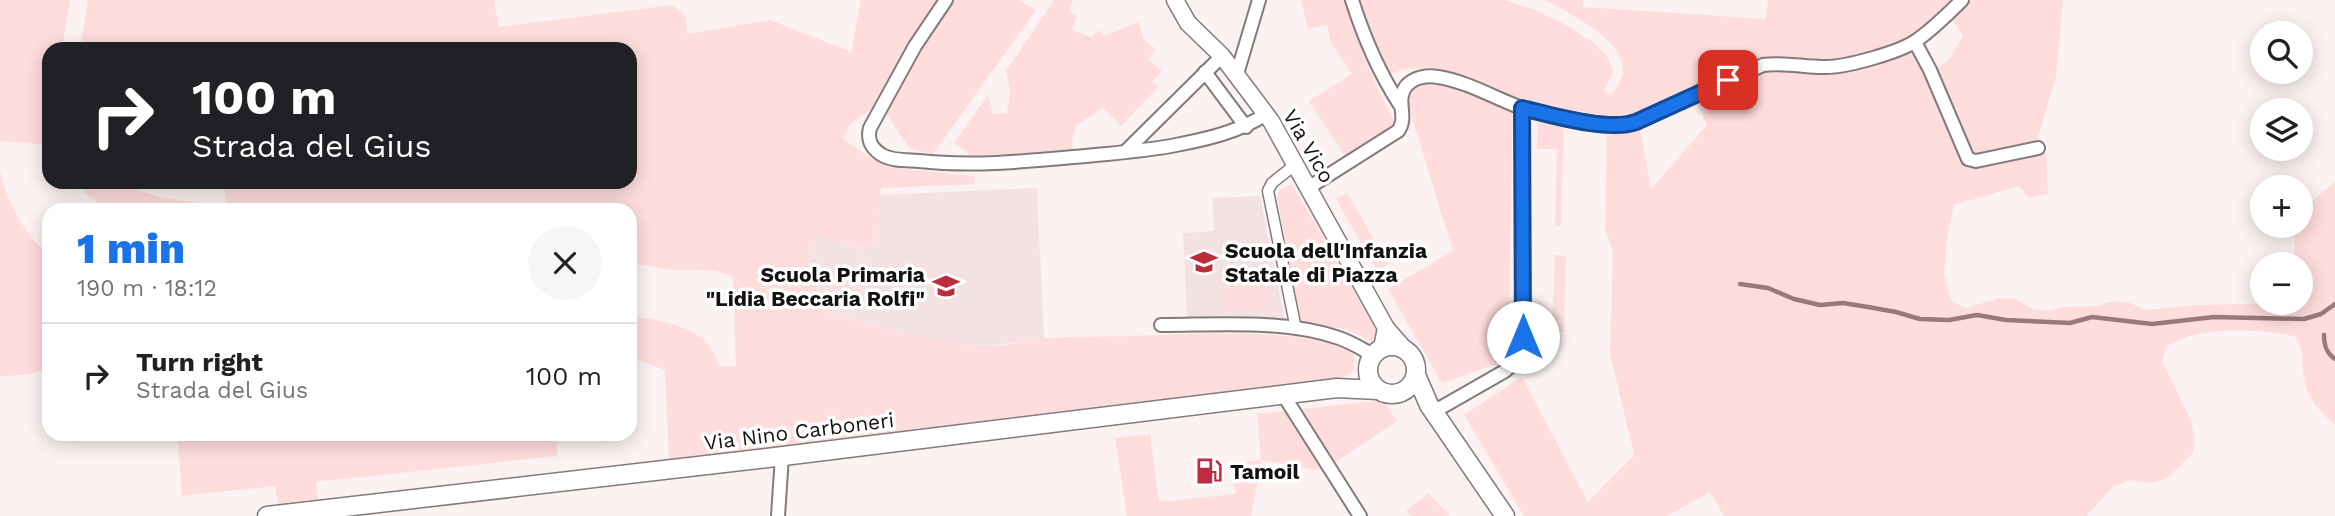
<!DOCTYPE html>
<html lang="en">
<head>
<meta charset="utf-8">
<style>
  :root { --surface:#fff; --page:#f6f6f6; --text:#202124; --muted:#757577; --line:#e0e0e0; --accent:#1a73e8 }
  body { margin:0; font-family:"Work Sans",sans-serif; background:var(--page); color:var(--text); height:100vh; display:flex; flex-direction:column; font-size:26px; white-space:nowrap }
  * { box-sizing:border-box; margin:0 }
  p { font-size:23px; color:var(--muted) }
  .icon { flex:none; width:38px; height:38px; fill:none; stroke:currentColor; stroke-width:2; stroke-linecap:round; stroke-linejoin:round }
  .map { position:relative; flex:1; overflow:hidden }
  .drawer { position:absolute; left:42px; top:203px; width:595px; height:238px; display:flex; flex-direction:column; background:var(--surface); border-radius:21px; box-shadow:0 4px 18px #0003 }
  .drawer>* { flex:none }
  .banner { position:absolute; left:42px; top:42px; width:595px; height:147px; border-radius:21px; box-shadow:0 4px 18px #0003; background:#202124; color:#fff; overflow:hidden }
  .controls { position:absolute; left:2250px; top:21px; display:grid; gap:14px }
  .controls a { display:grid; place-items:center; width:63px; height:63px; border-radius:50%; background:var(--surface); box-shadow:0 4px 18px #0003; font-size:35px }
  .pin { position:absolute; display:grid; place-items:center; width:60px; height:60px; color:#fff; margin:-30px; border-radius:14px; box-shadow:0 4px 10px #0006 }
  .me { position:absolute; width:77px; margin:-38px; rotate:0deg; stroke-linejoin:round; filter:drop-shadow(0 0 5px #0008) }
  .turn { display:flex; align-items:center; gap:24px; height:147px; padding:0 35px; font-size:32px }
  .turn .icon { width:91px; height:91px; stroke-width:2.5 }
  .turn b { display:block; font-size:49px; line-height:60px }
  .round { display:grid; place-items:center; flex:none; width:74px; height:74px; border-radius:37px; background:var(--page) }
  .summary { display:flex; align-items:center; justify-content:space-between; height:119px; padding:0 35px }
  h1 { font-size:42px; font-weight:800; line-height:52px; color:var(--accent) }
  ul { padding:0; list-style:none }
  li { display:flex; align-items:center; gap:21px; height:105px; padding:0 35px; border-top:2px solid var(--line) }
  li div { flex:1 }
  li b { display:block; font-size:26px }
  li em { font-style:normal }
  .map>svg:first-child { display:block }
</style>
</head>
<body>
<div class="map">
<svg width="2335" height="516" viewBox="0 0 2335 516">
  <rect width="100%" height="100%" fill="#fbf2f1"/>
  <g fill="#f3e2e1">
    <polygon points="1037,188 1044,338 990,346 947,344 915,338 821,311 810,277 808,255 815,232 862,249 876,242 880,195"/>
    <polygon points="1260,196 1285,320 1187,318 1183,233 1214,231 1212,198"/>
  </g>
  <g fill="#fedddc">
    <polygon points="0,0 70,0 62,49 49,49 49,145 1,141 0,145"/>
    <path d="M88,0H494L499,27L673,5L686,17L687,34L770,20L851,52L861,0H939L876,106L850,124L843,139L874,160L895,168L974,176L975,184L881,188L876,242L863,249L815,233L808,255L810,277L821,311C876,327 929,345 987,346C1006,347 1025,340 1044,338C1073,336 1101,337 1129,336C1176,335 1322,325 1354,355V370L1347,376L1331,381L669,461L665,370L630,357V315C656,321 697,324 712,350C715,354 717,361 719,366H736L733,277C710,266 697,272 674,270C659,269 645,263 630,264V210H108L86,194L80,182H122L139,191L161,197L226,208L224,182H630V180H634L630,153V49H80Z"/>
    <polygon points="952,0 1018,0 1036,10 933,154 910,149 886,113 919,49"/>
    <polygon points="1054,0 1073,0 1069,11 1077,16 1072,30 1091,37 1099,30 1103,36 1138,22 1144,40 1156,49 1148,59 1162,71 1152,82 1158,87 1121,126 1103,108 1076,125 1072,139 1073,151 971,156 954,143 988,95 993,114 1007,113 1010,90 1006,71"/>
    <polygon points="1301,0 1345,0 1367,65 1395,124 1345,156 1309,101 1352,74 1331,43 1327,25 1308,29"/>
    <path d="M1359,0H1504L1535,10L1564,24L1594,43L1608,57L1613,72L1604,90L1611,95C1616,88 1622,81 1623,71C1625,39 1568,13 1545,0H1583V7L1766,19L1768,0H1954L1917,32L1890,47L1855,57L1822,62L1766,58L1635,116L1618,121L1540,107L1510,98L1451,73L1433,68L1403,69L1390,75L1372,38Z"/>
    <polygon points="1971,0 2063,0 2056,76 2036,144 1972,155 1935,69 1947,62 1963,36 1951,18"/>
    <path d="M1912,49L1980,166L2046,150L2048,194L2029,198L2019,186L1954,205L1947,238L1944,274L1952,302L1966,308L1999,298L2016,299L2030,308L2047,311L2065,307L2098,306L2113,301L2130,303L2146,310L2195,305L2301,303C2305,289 2301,279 2301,264H2297L2296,262L2294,243L2295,227L2301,226V210L2335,182V425C2321,413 2307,398 2304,379C2301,362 2306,349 2294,336C2255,329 2200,324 2166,347L2162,361L2191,421L2195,438L2193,453L2166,479L2148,483L2131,480L2114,486L2086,516H1724L1710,492L1667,516H1524L1464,415L1522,377L1588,502L1634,455L1610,353L1613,251L1605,230L1607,131H1624L1640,128L1651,189L1707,125L1696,102L1762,71L1774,69L1824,72Z"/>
    <polygon points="1430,82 1439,82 1513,111 1508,348 1496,364 1442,383 1388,289 1453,251 1407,101 1414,89"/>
    <polygon points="1538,118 1564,123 1561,226 1555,226 1557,149 1537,149"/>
    <path d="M0,170C7,203 24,233 49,256V369C33,374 17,376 0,376Z"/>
    <polygon points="1292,184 1383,340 1376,344 1348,330 1301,321 1277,198 1280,190"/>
    <polygon points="1347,193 1388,264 1377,271 1336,199"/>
    <polygon points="1555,255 1566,256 1564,332 1552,332"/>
    <polygon points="1265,286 1266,308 1226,310 1225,287"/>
    <polygon points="1383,400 1397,421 1334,463 1300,409"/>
    <polygon points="1285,411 1322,471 1262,460 1251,516 1127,516 1115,438 1150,434 1159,502 1235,494 1232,463 1261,460 1257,414"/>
    <polygon points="177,434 557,434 557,456 316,482 318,499 278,504 275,486 182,496"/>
    <polygon points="1429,494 1450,516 1411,516 1406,511"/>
  </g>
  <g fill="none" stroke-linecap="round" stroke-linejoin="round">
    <g stroke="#977a79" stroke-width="4.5">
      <polyline points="1740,284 1768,288 1794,299 1820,305 1843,303 1868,307 1896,312 1920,319 1949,320 1977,315 2006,320 2070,323 2092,317 2152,324 2214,317 2304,319 2321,314 2335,304"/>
      <path d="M2324,335C2324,345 2326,353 2335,359"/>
    </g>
    <g stroke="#837b7b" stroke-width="13">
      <polyline id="pedestrian" points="1296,329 1268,191 1272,183 1296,164"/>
    </g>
    <g stroke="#837b7b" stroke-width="16">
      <g id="minor">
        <path d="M946,0L915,46L870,128C867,140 871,148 882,155C892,161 907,160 919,161C974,167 1030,161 1085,156C1115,153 1146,151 1176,145C1207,139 1239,132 1266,114"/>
        <path d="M1352,0C1364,38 1378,71 1400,105"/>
        <polyline points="1915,42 1930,70 1968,159 1976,161 2038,148"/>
        <polyline points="1205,72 1246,127"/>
        <polyline points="1237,74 1259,0"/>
        <polyline points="1125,152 1222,56"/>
        <path d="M1308,188L1398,131C1409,117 1394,100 1407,85C1415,77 1427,75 1438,77C1465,81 1493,97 1519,107C1541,114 1565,118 1588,122C1605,125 1620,128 1636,122L1763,65C1783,62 1803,67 1823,67C1844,68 1901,52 1917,40C1933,29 1948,14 1962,0"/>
        <path d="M1161,325C1218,325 1284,319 1339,338C1351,342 1362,349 1373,355"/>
        <polyline points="1284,396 1360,516"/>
        <path d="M1435,411L1505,371C1517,362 1522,352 1523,337L1522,108"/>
        <polyline points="778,516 782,456"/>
      </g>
    </g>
    <g stroke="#837b7b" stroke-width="19">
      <g id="tertiary">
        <polyline points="1175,0 1188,23 1222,56 1271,121 1386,328 1406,351"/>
        <polyline points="1382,348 1386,328"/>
      </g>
    </g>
    <g stroke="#837b7b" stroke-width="21">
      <g id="secondary">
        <circle cx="1392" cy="370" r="24"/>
        <polyline points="1416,375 1429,405 1505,516"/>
        <polyline points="267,516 767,458 1337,388 1378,390"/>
      </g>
    </g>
    <use href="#pedestrian" stroke="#fff" stroke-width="10"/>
    <use href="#minor" stroke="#fff" stroke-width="12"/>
    <use href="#tertiary" stroke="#fff" stroke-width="16"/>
    <use href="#secondary" stroke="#fff" stroke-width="18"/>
  </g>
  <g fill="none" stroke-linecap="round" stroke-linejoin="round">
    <g stroke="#114b97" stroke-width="18">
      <path id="route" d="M1523,337L1522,108C1552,115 1608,132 1636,122L1728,80"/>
    </g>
    <use href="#route" stroke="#1a73e8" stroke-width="12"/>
  </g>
  <defs>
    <g id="school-bare" transform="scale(2.1)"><path d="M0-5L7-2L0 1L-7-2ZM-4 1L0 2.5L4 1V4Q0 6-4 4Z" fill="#bd2c3c" stroke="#fff" stroke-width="2.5" paint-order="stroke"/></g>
    <g id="fuel-bare" transform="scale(2.1)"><path d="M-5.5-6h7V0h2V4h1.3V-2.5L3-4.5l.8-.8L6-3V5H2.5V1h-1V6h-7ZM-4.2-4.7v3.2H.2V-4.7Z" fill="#bd2c3c" stroke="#fff" stroke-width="2.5" paint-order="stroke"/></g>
  </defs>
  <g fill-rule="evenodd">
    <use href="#school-bare" x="1204" y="262"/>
    <use href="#school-bare" x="946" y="286"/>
    <use href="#fuel-bare" x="1209" y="471"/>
  </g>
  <g text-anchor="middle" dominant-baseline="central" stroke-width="7" stroke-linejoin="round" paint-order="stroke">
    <g font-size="21" fill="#141110" stroke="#fff">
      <text transform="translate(1309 146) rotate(60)">Via Vico</text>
      <text transform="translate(799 431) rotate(-7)">Via Nino Carboneri</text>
    </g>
    <g font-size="21" font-weight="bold" fill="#141110" stroke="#fff" text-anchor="start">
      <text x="1225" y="250">Scuola dell'Infanzia<tspan x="1225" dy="24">Statale di Piazza</tspan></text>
      <text x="925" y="274" text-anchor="end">Scuola Primaria<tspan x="925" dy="24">"Lidia Beccaria Rolfi"</tspan></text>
      <text x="1230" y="471">Tamoil</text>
    </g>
  </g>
</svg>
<div class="controls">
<a><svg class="icon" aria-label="search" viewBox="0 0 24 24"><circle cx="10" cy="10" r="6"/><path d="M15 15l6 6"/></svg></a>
<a><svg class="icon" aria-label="layers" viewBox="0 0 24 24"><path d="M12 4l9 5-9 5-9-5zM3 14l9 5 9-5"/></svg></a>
<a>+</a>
<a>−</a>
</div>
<div class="pin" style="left:1728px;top:80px;background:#d93025"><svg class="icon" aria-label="arrive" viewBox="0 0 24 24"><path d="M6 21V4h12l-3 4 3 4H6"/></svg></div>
<svg class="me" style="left:1523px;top:337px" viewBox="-20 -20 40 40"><circle r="19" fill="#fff"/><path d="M0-13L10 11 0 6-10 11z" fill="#1a73e8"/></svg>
<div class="banner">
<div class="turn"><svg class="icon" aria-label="right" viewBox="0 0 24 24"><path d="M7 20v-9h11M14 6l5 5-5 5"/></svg><div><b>100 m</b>Strada del Gius</div></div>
</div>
<section class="drawer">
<div class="summary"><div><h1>1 min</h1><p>190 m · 18:12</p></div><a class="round"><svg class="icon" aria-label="close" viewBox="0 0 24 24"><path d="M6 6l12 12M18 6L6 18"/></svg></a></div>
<ul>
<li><svg class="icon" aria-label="right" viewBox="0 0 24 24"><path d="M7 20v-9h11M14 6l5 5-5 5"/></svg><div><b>Turn right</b><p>Strada del Gius</p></div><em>100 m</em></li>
</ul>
</section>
</div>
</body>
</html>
